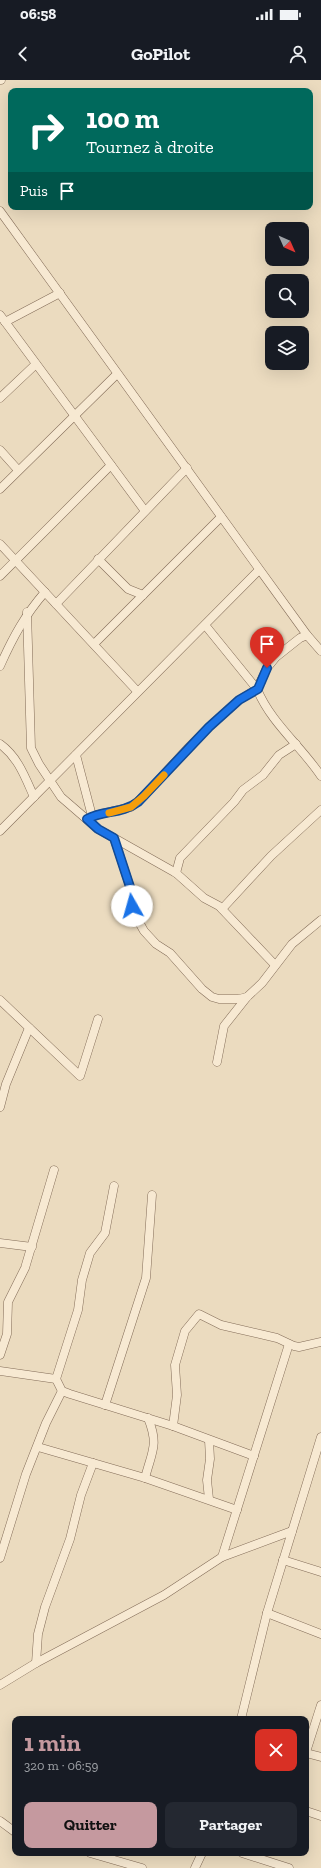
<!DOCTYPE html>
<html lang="fr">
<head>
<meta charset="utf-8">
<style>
  :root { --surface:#171b24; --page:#242831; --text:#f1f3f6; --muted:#9ea1a6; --accent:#c5999f }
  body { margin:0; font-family:"Zilla Slab",serif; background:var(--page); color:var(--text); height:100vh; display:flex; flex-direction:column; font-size:15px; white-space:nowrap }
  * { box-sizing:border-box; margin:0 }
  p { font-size:13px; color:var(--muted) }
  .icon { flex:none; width:22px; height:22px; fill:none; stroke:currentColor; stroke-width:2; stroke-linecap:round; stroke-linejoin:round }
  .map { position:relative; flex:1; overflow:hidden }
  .side { position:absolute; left:12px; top:1636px; width:297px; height:140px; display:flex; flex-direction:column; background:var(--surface); border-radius:8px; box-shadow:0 4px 16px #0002 }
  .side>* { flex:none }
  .top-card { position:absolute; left:8px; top:8px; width:305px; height:122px; border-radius:8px; box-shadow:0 4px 16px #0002; background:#00695c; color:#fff; overflow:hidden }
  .needle { width:26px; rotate:135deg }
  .tools { position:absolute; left:265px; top:142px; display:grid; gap:8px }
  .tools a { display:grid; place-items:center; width:44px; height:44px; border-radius:8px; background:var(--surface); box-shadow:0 4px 16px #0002; font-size:20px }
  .pin { position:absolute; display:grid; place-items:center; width:34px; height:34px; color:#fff; margin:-41px -17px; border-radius:50% 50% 50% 0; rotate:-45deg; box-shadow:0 0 4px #0007 }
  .pin .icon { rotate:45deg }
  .me { position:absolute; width:44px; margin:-22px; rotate:353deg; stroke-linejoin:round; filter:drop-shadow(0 0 3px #0008) }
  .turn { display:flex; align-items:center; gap:14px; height:84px; padding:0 12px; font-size:18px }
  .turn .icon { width:52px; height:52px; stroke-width:2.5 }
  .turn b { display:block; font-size:28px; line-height:34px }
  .then { display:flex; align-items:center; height:38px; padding:0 12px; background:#0003; gap:8px; font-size:15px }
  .round { display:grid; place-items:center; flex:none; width:42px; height:42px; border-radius:8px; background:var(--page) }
  .summary { display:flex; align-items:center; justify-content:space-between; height:68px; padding:0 12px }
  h1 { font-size:24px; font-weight:800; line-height:30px; color:var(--accent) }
  .primary-button { display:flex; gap:8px; margin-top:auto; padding:8px 12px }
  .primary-button a { flex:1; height:46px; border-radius:8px; background:var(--accent); color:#111; font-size:16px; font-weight:800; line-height:46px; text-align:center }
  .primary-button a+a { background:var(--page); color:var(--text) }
  .status { display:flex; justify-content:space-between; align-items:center; height:28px; padding:0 20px; background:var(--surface); direction:ltr }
  .status svg { height:11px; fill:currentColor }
  header { display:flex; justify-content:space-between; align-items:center; height:52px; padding:0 12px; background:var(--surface); font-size:18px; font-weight:800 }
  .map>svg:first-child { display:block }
</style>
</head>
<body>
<div class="status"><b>06:58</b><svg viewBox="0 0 49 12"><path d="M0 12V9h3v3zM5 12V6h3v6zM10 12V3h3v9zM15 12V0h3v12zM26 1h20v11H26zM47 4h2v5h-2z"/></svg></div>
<header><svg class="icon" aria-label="back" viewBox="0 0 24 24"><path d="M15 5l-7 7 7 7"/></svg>GoPilot<svg class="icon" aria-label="person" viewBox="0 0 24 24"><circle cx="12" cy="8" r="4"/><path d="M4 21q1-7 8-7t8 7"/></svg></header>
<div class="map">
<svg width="321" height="1788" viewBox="0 0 321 1788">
  <rect width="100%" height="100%" fill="#ebdbbf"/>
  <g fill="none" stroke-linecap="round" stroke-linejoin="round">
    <g stroke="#836c58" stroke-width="9">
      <g id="minor">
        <polyline points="0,0 1,0"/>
        <polyline points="0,131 307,555"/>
        <polyline points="0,235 145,431"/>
        <polyline points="5,242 60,213"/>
        <polyline points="0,318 36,284"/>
        <polyline points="0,370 18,390"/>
        <polyline points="0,409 117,294"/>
        <polyline points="0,464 137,611"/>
        <polyline points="98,479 128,509 143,515"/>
        <polyline points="0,496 111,385"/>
        <polyline points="56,524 187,388"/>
        <polyline points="27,532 31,668 39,684 61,717 98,749 176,793 204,818 219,826 275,885"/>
        <path d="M205,545L257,609C271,643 301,666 321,696"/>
        <polyline points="94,564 221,437"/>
        <path d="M0,586C13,557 25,535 45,512"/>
        <path d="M0,664C18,677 25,697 34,717"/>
        <polyline points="76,675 92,736"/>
        <polyline points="87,739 92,736 131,727 144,716 187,669 209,647 239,620 257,609 267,588 276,577 300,558 307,555 321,571"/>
        <polyline points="0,751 259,490"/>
        <polyline points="114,758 132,813 135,835 144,851 156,864 170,873 202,909 212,917 219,919 239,919 247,917"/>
        <polyline points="176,793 180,778 234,722 243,710 263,695 279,675 296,664"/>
        <polyline points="222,829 271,776 321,730"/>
        <polyline points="0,920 80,996 98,939"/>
        <polyline points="217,982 224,946 247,917 262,903 292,864 321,840"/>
        <polyline points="0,1027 6,1004 29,948"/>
        <polyline points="0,1163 32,1167"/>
        <polyline points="0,1275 7,1254 8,1222 25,1188 54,1090"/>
        <polyline points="0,1291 56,1299 62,1311 70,1314 173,1346 254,1376"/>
        <polyline points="56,1299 78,1230 82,1200 90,1173 105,1153 114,1106"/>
        <polyline points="105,1325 146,1198 152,1115"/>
        <polyline points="173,1346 177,1315 175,1285 185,1251 199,1234 221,1245 277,1258 294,1266 299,1267 321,1262"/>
        <polyline points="209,1360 210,1379 207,1400 209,1419"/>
        <polyline points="38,1367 145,1398 237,1430"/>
        <path d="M145,1398C152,1371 159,1365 148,1338"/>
        <polyline points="222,1477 289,1264"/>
        <polyline points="0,1478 26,1394 46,1343 62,1311"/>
        <polyline points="283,1480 321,1492"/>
        <polyline points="267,1533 321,1554"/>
        <polyline points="36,1583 38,1554 45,1527 70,1459 81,1415 93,1383"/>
        <polyline points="0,1605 36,1583 164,1515 222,1477 292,1451"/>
        <polyline points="241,1639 267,1533 321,1357"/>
        <polyline points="306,1672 321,1625"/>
        <polyline points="306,1673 321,1677"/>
        <polyline points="306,1731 321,1736"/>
        <polyline points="0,1741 15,1752"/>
        <polyline points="90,1773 142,1788"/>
        <polyline points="242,1773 289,1788"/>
        <polyline points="195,1788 202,1773"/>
      </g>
    </g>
    <use href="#minor" stroke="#f7e9d2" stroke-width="8"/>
  </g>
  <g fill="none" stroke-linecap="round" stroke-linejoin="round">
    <g stroke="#114b97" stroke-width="10">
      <path id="route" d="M132,826V813L114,758L98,749L87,739C103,730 122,734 138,722L209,647L239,620L258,609L267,588"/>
    </g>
    <use href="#route" stroke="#1a73e8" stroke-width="7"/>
    <polyline stroke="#f59e0b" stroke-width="7" points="109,733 131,727 144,716 164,695"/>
  </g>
</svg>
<div class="tools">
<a><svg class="needle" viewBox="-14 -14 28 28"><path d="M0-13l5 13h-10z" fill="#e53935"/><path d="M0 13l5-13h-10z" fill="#9ea1a6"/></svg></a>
<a><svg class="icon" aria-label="search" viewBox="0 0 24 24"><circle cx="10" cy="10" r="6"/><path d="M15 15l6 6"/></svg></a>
<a><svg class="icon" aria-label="layers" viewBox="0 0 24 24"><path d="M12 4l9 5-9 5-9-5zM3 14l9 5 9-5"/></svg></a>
</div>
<div class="pin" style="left:267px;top:588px;background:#d93025"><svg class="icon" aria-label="arrive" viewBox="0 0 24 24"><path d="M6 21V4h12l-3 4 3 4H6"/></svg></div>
<svg class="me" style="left:132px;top:826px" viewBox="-20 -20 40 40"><circle r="19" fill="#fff"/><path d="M0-13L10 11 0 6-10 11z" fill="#1a73e8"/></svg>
<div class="top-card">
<div class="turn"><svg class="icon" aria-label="right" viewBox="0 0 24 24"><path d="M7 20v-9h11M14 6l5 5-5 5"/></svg><div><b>100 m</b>Tournez à droite</div></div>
<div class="then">Puis<svg class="icon" aria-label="arrive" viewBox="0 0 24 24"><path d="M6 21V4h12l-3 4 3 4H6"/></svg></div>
</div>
<section class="side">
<div class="summary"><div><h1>1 min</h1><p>320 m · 06:59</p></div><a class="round" style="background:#d93025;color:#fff"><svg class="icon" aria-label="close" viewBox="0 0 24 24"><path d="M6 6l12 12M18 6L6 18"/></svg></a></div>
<div class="primary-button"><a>Quitter</a><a>Partager</a></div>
</section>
</div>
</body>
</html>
